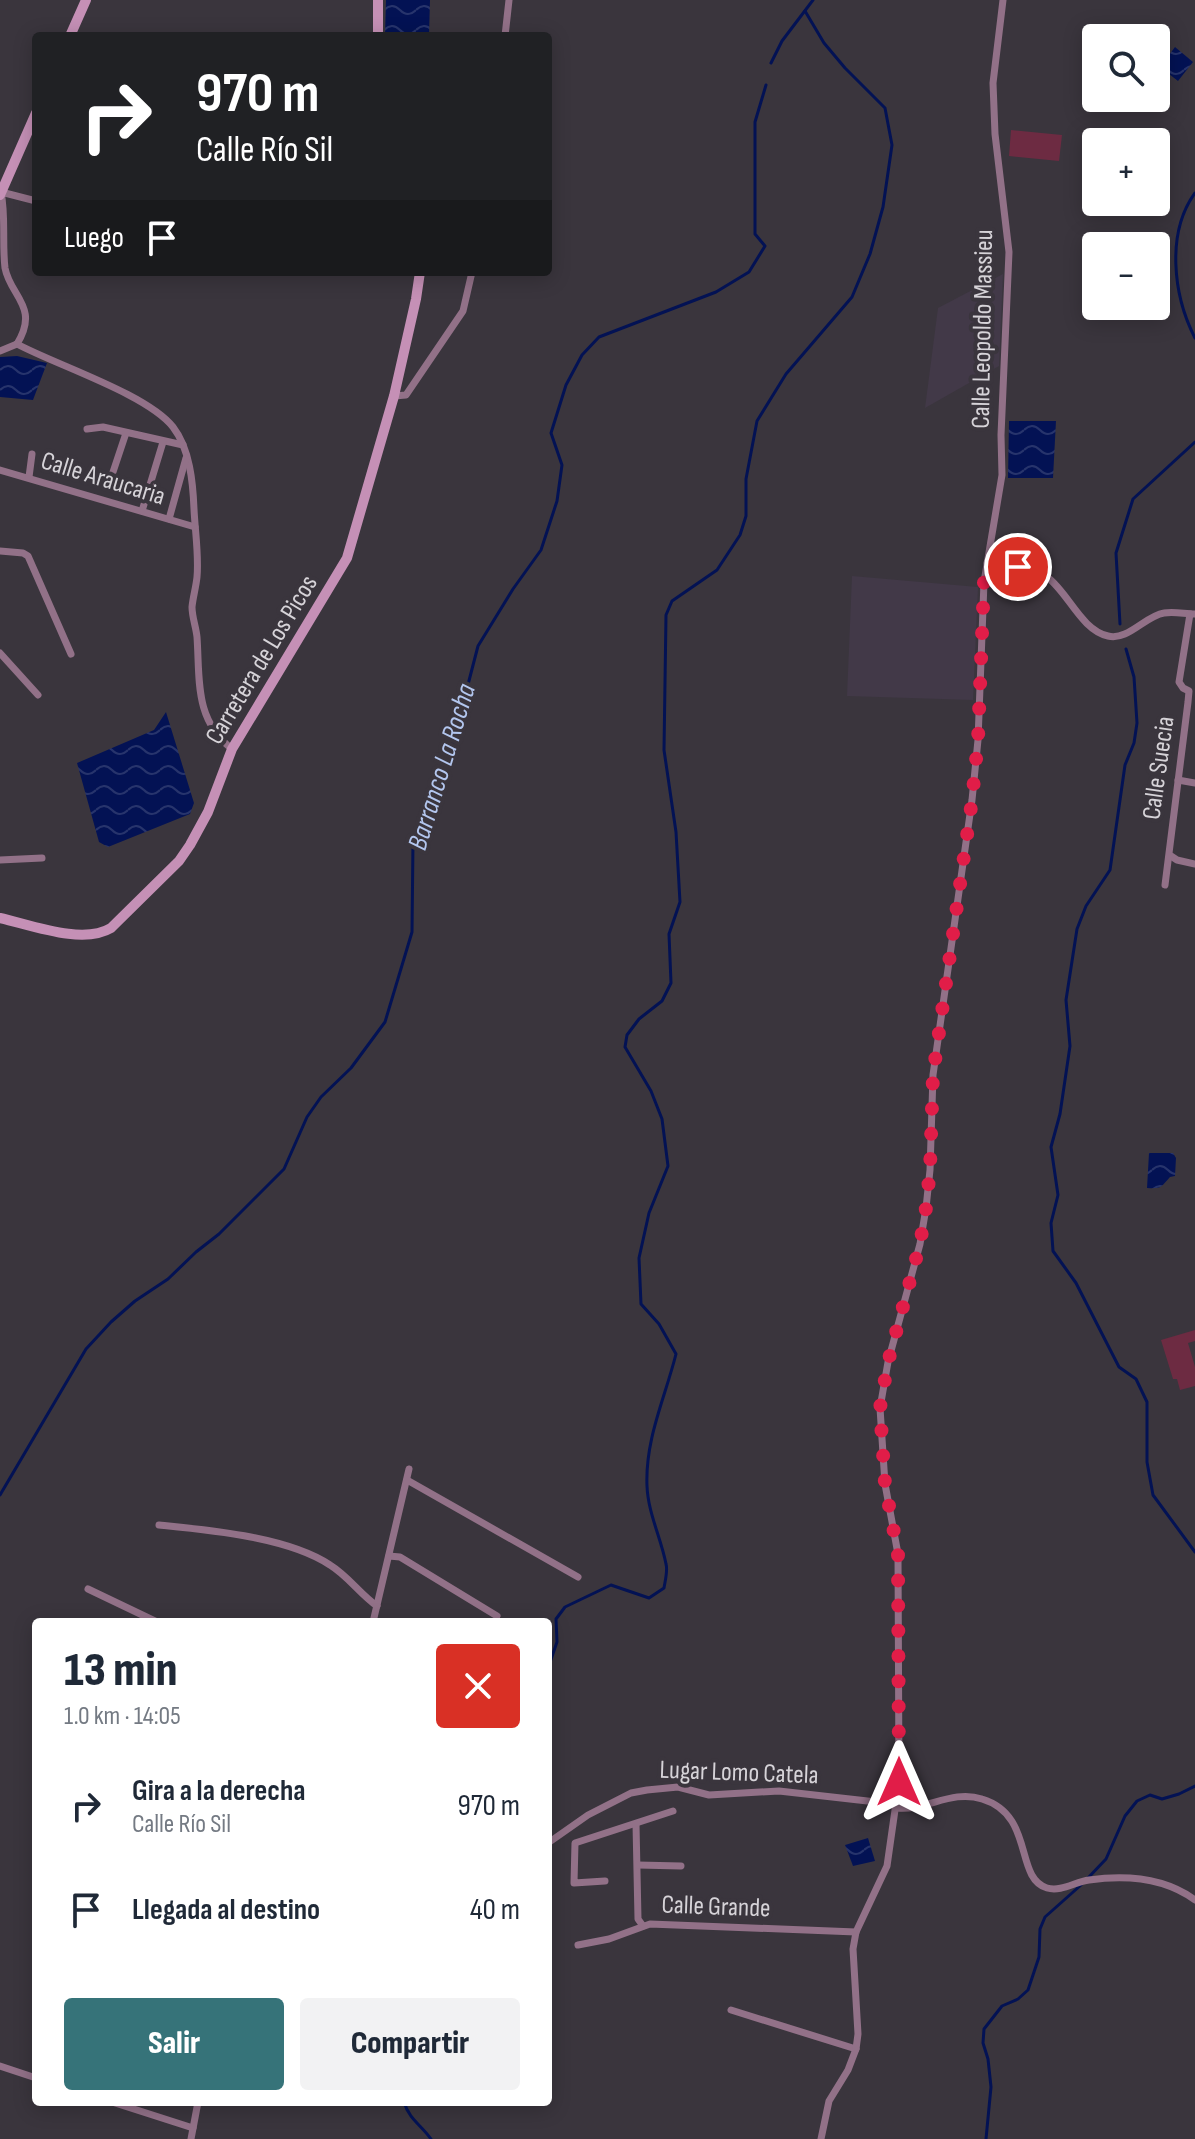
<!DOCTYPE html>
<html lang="es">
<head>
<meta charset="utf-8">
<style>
  :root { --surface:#fff; --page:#f2f2f3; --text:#1f2937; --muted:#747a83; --accent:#367379 }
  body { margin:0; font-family:"Sofia Sans Condensed",sans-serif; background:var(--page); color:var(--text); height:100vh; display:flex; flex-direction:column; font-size:30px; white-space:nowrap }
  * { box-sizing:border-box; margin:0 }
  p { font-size:26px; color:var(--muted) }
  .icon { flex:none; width:44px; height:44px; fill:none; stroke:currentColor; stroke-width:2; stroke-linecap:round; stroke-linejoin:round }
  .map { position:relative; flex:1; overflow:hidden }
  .side { position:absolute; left:32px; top:1618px; width:520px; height:488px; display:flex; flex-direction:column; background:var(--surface); border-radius:8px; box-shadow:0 4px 20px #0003 }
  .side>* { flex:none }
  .top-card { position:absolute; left:32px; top:32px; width:520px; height:244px; border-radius:8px; box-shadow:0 4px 20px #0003; background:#202124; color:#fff; overflow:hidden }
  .buttons { position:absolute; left:1082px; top:24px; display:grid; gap:16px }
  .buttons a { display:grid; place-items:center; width:88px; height:88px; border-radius:8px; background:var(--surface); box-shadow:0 4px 20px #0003; font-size:40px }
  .pin { position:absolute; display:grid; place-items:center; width:68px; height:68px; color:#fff; margin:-34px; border:4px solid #fff; border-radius:50%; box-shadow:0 2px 8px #0007 }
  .me { position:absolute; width:88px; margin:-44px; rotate:0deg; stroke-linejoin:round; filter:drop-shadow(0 0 6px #0008) }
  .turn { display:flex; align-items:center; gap:28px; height:168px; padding:0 32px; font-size:36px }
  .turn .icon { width:104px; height:104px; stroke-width:2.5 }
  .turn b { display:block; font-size:56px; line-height:68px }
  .then { display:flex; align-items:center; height:76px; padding:0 32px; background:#0003; gap:16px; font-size:30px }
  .round { display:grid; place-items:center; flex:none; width:84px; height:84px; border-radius:8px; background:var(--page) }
  .summary { display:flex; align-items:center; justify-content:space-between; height:136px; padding:0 32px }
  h1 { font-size:48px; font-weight:800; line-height:60px }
  .cta { display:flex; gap:16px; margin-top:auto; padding:16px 32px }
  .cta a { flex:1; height:92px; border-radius:8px; background:var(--accent); color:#fff; font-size:32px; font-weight:800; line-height:92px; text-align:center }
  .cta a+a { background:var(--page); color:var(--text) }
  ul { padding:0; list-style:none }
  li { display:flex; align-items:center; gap:24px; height:104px; padding:0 32px }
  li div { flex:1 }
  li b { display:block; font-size:30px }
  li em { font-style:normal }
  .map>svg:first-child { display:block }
</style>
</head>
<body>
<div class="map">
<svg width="1195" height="2139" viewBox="0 0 1195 2139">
  <defs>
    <pattern id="water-waves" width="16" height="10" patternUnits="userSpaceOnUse" patternTransform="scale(2)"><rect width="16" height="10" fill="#031254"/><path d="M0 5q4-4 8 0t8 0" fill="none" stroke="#27346c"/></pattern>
  </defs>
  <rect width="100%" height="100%" fill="#3a353d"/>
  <g fill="#423948">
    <polygon points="1003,274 999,366 925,408 938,308"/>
    <polygon points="852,576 978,587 973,700 847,696"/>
  </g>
  <g fill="#6d2b42">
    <polygon points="1011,130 1062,135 1059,161 1009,156"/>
    <polygon points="1195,1330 1195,1341 1188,1343 1195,1367 1195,1386 1180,1390 1177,1379 1173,1379 1161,1340"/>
  </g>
  <g fill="url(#water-waves)">
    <polygon points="386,0 430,0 429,36 385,36"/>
    <polygon points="1175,47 1193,62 1178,81 1160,67"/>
    <polygon points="17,356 47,363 33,400 0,397 0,357"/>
    <polygon points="1009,421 1056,421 1053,478 1008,478"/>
    <polygon points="166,712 194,803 190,814 108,847 99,842 77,763 154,730"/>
    <path d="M1149,1153H1173L1176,1158L1175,1176L1170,1177C1161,1187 1162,1189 1147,1188Z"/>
    <polygon points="868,1838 875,1861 853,1866 845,1845"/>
  </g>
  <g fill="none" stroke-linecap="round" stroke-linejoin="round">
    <g stroke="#031254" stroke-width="3">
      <polyline points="771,63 782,41 813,0"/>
      <path d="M1195,193C1166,233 1173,295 1195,338"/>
      <polyline points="1120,624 1116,553 1133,499 1195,442"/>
      <polyline points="1126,649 1134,677 1137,723 1134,743 1125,765 1110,870 1086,906 1077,929 1066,1000 1070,1046 1060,1114 1051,1147 1058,1195 1051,1223 1053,1251 1076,1283 1119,1367 1136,1379 1147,1402 1147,1462 1153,1495 1195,1552"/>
      <polyline points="0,1495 86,1349 111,1322 135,1301 168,1279 196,1252 219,1234 284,1169 307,1117 321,1097 351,1068 385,1022 412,932 413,841 451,750 478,646 513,589 541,550 557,501 562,465 551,433 566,385 582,355 599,337 716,292 749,272 765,246 755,234 755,122 766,85"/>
      <path d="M548,1668L557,1642L556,1619L565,1607L611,1585L649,1598L664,1588C665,1581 668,1571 666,1564C661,1538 648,1513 647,1486C645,1439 665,1398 676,1354L659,1324L641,1304L639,1258L649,1213L668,1166L662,1119L651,1091L625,1047L627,1035L639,1019L662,1001L671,983L669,934L680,902L676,832L664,750L666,615L672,601L717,570L740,535L746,516V479L757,421L786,374L852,297L870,254L883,207L892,145L885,108L845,68L824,43L805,11"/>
      <polyline points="1087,1879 1106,1859 1125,1816 1137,1801 1150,1795 1162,1799 1179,1794 1195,1786"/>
      <path d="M404,2102C409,2119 421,2125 431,2139"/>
      <polyline points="986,2139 991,2087 988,2059 983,2043 984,2029 1002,2006 1018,1999 1028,1990 1039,1957 1040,1929 1045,1917 1081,1885"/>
    </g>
    <g stroke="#927188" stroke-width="7">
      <polyline points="505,36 509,0"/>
      <path d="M17,344C56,365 147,394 173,427C190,449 193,483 194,509C195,531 199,555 197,577C196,587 193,597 192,607C192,617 196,627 197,637C200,680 194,719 232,749"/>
      <path d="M17,344C40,307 10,296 5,268C2,243 6,217 1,192L36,201"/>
      <polyline points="0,351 17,344"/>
      <polyline points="394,396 406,395 463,311 472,272"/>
      <polyline points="87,429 103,427 183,445"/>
      <polyline points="0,470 195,527"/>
      <polyline points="112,475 126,433"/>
      <polyline points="29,477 32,454"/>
      <polyline points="142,511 163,442"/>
      <polyline points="169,519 186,458"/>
      <polyline points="0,551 23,553 28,556 71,654"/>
      <path d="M987,563C1006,565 1031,566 1047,577C1068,592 1081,630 1108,636C1128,641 1145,616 1164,613C1174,611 1185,614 1195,614"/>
      <polyline points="0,653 38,695"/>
      <polyline points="1178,780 1195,783"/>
      <polyline points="1171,856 1177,860 1195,864"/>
      <polyline points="0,860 42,858"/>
      <polyline points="1165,885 1188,702 1189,691 1183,688 1179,682 1190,614"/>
      <polyline points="407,1480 578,1577"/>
      <path d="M159,1525C209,1530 288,1537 330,1565C348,1576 360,1594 377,1606"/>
      <polyline points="389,1556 400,1557 497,1616"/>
      <polyline points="88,1589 157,1622"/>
      <polyline points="373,1622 409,1469"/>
      <polyline points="636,1824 638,1919 643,1926"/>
      <path d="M548,1843L588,1815L631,1793L647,1790L678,1787L709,1795L779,1791L894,1804L897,1808C926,1811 952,1789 982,1799C1035,1815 1014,1878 1047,1888C1061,1892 1075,1882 1089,1880C1125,1875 1165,1878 1195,1900"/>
      <polyline points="638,1865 681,1866"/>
      <polyline points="605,1881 574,1883 575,1843 673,1811"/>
      <polyline points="578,1945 609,1939 650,1924 856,1932"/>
      <polyline points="731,2010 856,2049"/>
      <polyline points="0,2066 36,2078"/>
      <polyline points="112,2102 193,2128"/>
      <polyline points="191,2139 198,2102"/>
      <polyline points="821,2139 829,2101 848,2070 856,2049 858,2034 853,1949 856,1932 887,1866 899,1782 898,1554 885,1484 880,1408 888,1362 920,1244 926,1208 930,1170 933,1075 972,800 978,740 984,582 1002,475 1001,435 1009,252 995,134 993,83 1003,0"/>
    </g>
    <g stroke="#c590b6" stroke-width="10">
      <polyline points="70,36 86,0"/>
      <polyline points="378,36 378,0"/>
      <polyline points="0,195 36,113"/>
      <path d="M0,918C31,925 83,945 111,928L179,861L190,845L208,812L232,749L347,558L394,396L416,299L420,272"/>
    </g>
  </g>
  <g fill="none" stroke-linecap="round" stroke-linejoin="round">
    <polyline stroke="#e11d48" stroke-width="14" stroke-dasharray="0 25.2" points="899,1782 898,1554 885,1484 880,1408 888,1362 920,1244 926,1208 930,1170 933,1075 972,800 978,740 984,582 987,563 1018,567"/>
  </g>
  <g text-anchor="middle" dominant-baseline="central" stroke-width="8" stroke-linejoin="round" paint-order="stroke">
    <g font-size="26" fill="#d6d3d8" stroke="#3a353d">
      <text transform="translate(983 329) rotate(-89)">Calle Leopoldo Massieu</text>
      <text transform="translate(103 479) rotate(17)">Calle Araucaria</text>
      <text transform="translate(262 660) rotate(-59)">Carretera de Los Picos</text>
      <text transform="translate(1159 768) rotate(-82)">Calle Suecia</text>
      <text transform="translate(739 1773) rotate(2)">Lugar Lomo Catela</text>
      <text transform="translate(716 1907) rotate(2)">Calle Grande</text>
    </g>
    <g font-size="28" font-style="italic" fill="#b3c6ee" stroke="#3a353d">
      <text transform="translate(442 767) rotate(-73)">Barranco La Rocha</text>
    </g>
  </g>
</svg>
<div class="buttons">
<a><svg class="icon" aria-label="search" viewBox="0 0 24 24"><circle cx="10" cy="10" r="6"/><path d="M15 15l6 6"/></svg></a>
<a>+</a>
<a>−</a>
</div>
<div class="pin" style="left:1018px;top:567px;background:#d93025"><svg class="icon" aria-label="arrive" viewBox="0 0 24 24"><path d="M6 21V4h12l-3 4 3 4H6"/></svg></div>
<svg class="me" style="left:899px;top:1782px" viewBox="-20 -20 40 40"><path d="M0-17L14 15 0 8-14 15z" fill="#e11d48" stroke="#fff" stroke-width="4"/></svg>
<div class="top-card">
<div class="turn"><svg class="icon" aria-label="right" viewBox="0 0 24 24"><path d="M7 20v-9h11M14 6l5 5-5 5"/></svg><div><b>970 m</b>Calle Río Sil</div></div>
<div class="then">Luego<svg class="icon" aria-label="arrive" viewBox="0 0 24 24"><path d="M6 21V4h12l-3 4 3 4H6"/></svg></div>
</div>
<section class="side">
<div class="summary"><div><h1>13 min</h1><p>1.0 km · 14:05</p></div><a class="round" style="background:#d93025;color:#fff"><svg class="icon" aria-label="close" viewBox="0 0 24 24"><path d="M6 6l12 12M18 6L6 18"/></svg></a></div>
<ul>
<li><svg class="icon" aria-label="right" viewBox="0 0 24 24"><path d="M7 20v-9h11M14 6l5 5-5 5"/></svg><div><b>Gira a la derecha</b><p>Calle Río Sil</p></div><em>970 m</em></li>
<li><svg class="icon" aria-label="arrive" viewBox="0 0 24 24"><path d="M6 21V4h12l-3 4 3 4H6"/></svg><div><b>Llegada al destino</b></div><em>40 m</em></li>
</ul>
<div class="cta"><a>Salir</a><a>Compartir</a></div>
</section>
</div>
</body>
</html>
